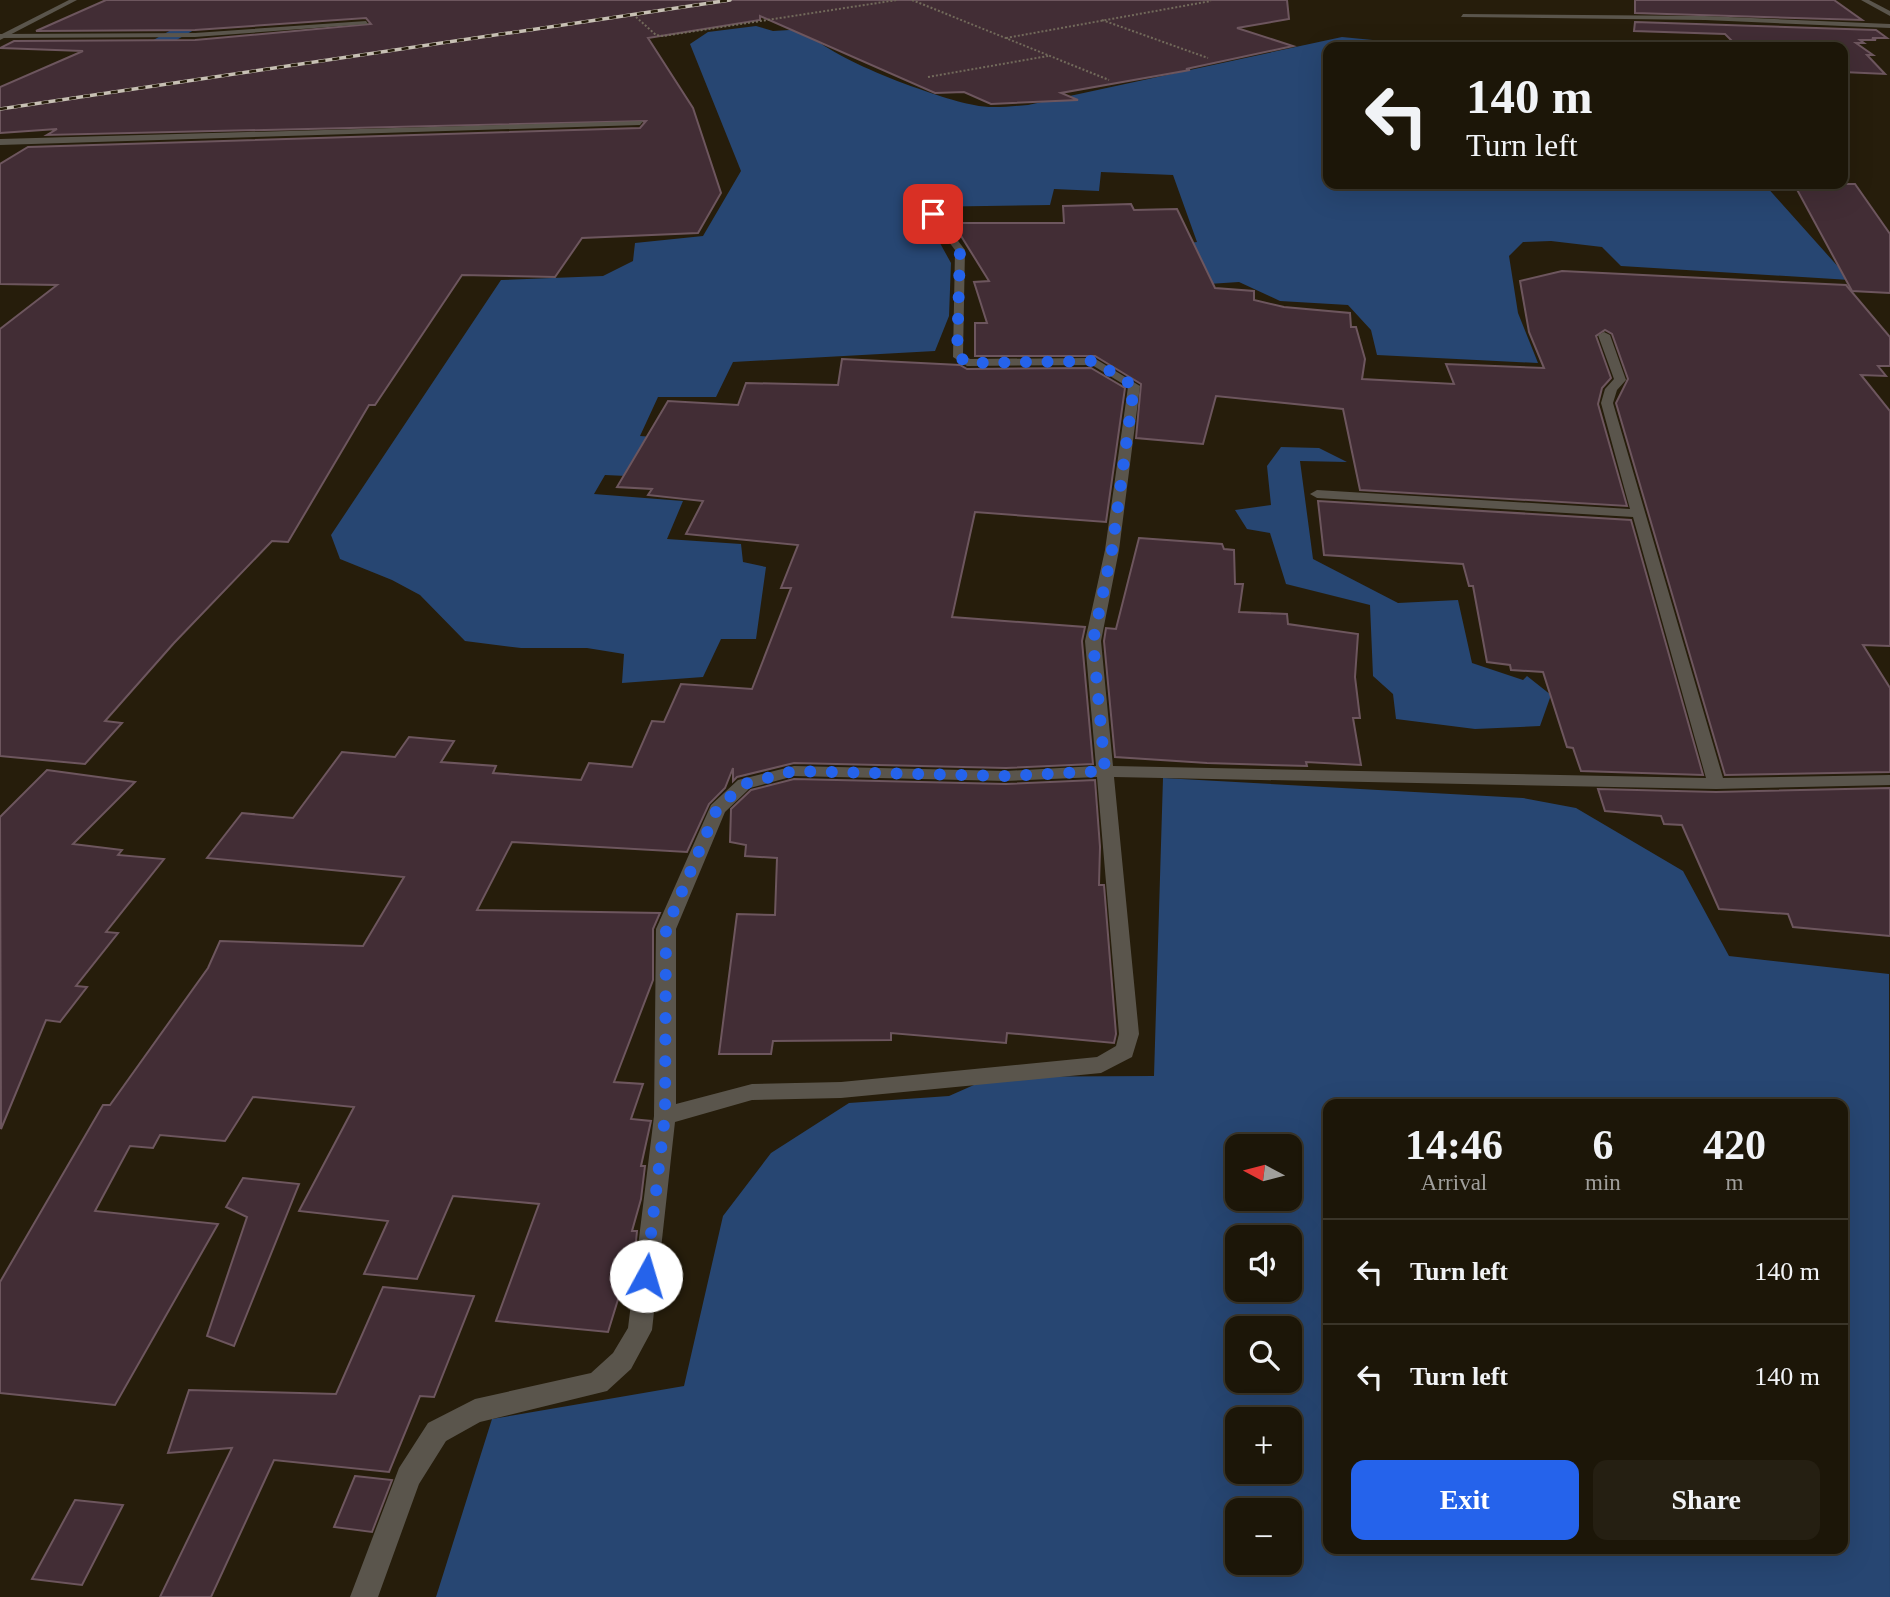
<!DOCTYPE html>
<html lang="en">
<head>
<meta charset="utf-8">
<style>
  :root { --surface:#1c1608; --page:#251f12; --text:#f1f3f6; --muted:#a09f9c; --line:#3a3529; --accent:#2563eb }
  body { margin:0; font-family:"Times New Roman",serif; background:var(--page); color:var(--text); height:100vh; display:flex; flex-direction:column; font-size:26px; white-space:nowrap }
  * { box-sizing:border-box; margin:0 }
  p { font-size:23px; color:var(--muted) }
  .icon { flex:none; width:38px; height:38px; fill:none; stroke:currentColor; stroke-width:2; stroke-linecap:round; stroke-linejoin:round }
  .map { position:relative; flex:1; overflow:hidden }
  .drawer { position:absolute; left:1323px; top:1099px; width:525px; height:455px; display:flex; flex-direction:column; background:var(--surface); border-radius:14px; box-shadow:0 7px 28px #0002,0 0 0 2px var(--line) }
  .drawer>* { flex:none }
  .top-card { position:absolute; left:1323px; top:42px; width:525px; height:147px; border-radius:14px; box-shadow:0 7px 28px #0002,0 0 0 2px var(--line); background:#1c1608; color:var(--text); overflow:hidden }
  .needle { width:46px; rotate:277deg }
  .controls { position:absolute; left:1225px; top:1134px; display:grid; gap:14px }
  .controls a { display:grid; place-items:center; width:77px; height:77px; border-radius:14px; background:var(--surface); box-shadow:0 7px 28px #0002,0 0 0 2px var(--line); font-size:35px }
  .pin { position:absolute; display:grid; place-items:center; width:60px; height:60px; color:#fff; margin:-30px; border-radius:14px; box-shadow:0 4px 10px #0006 }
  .me { position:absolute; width:77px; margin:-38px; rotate:6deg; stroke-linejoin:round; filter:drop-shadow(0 0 5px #0008) }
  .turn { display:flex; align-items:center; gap:24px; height:147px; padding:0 28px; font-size:32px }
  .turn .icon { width:91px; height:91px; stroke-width:2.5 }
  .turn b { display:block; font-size:49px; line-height:60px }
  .eta { display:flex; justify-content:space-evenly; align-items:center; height:119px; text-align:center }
  .eta b { font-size:42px; font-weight:700; line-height:49px }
  .primary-button { display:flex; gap:14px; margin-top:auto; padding:14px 28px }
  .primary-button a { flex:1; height:80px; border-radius:14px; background:var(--accent); color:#fff; font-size:28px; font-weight:700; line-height:80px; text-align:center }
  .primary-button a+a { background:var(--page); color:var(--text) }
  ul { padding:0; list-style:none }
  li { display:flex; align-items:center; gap:21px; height:105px; padding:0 28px; border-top:2px solid var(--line) }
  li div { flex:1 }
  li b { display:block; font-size:26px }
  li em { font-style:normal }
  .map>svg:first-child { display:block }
</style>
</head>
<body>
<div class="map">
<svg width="1890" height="1597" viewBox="0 0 1890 1597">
  <rect width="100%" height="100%" fill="#261d0b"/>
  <g fill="#274672" fill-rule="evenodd">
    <path d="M756,26L773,31L806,29C822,57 940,99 974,105C991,109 1011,106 1028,105L1342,37L1424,45L1428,47H1328V184L1765,185L1850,280L1621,266L1602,247L1551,241L1523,242L1509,256L1518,313L1538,363L1377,355L1371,330L1348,305L1280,301L1239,282L1193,285L1090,254L1197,242L1173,175L1101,172L1099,191L1054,189L1050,205L920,207L951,263L949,316L935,351L733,362L716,397H658L640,436L669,438L648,477L605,475L594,494L683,501L667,539L741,544L743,562L766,567L756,639H721L703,677L622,683L624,654L587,648H521L465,641L420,595L392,580L340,559L331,535L501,280L603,276L633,261L635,243L703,236L741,171L690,44L708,32Z"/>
    <polygon points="1281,447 1319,448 1347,462 1300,461 1313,559 1398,603 1458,600 1472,663 1523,680 1527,676 1551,695 1540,726 1475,729 1396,719 1393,694 1373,676 1370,605 1286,584 1270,533 1247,529 1235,510 1271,505 1267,466"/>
    <path d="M1163,778L1523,798L1576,808L1683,871L1729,956L1889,974L1890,1597H436L492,1419L684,1386L723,1216L771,1153L849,1103L949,1096L992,1077L1154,1076ZM1328,1104H1843V1549H1328ZM1237,1146H1290V1199H1237ZM1237,1237H1290V1290H1237ZM1237,1328H1290V1381H1237ZM1237,1419H1290V1472H1237ZM1237,1510H1290V1563H1237Z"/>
  </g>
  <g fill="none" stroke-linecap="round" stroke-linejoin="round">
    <polygon fill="#274672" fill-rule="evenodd" points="224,0 246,0 114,76 100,76 97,72"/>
  </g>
  <g fill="#422d35" stroke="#6d565e" stroke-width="2">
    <polygon points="106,0 1287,0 1289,19 1237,28 1293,46 1186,69 1190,70 1061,93 1078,100 991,104 964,92 935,93 760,16 760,20 648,38 693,108 721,193 698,233 582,238 555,277 462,275 375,405 369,405 288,542 272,541 174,643 105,721 122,723 85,764 0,756 0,329 57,285 0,284 0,164 28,147 640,128 646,121 47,135 57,129 0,133 0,87 83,51 0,48 14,41 195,40 371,24 366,18 195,30 36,31"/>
    <polygon points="1635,0 1834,0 1862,20 1635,13"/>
    <polygon points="1635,22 1876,30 1887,38 1872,38 1876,40 1860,40 1864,43 1856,43 1873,55 1867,55 1885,74 1843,72 1843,47 1790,47 1733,42 1725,34 1634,31"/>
    <polygon points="1794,184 1855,184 1890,234 1890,293 1852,291"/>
    <polygon points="1131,204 1134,210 1177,209 1215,288 1254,291 1254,300 1284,307 1350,313 1351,327 1356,327 1365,359 1362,379 1454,384 1446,364 1544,368 1529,332 1520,281 1562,271 1846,285 1890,337 1890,366 1878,366 1886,376 1861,375 1890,411 1890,646 1863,645 1890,688 1890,772 1725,775 1616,403 1628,379 1612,334 1605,330 1596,336 1611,378 1602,388 1598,404 1627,506 1360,490 1343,409 1216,396 1203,444 1136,438 1141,384 1095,356 975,356 975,323 987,323 974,282 989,281 953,223 1064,223 1063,206"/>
    <polygon points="842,359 960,365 967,369 1091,368 1125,388 1106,522 975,512 952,617 1085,627 1082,641 1093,764 1006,768 794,763 737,777 733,781 733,768 725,788 709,804 687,852 512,842 477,910 660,913 653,929 653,980 614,1082 643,1084 631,1119 651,1121 641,1166 645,1166 641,1199 632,1231 637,1231 636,1241 608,1332 496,1321 539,1204 453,1196 417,1279 364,1274 388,1221 299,1211 354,1107 253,1097 225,1141 160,1135 153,1148 130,1146 95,1211 218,1224 115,1405 0,1393 0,1282 103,1105 110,1105 208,968 220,941 363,946 404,877 207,858 242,813 293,818 342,752 395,757 409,737 454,741 441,762 496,766 493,773 581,780 589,763 632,767 652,721 664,722 681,684 752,689 791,588 781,588 798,545 686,534 703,501 648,495 652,489 617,487 668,401 738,405 746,383 838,385"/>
    <polygon points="1318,501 1631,520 1703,775 1581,771 1573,748 1567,747 1543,672 1511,670 1510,665 1487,662 1473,586 1469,586 1463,564 1324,555"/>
    <polygon points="1139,538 1222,544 1224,549 1234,550 1235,584 1243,584 1239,612 1287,614 1288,624 1358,634 1355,677 1360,718 1353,718 1361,765 1306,762 1307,766 1207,763 1115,757 1104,641 1106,628 1116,629"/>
    <polygon points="47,770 135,782 73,844 122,850 118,855 164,859 106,932 118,933 76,986 87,987 60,1022 46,1020 1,1129 0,817"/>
    <polygon points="794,779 1006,784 1095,780 1100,847 1099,885 1104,885 1116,1034 1114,1043 1007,1033 1006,1043 891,1033 891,1040 773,1041 771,1054 719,1054 737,914 775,915 777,858 745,856 746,845 730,842 731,809 751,790"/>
    <polygon points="1890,788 1890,936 1793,927 1788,914 1719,909 1682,825 1664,824 1661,816 1605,811 1598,789 1716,792"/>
    <polygon points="243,1178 299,1184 234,1346 207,1336 247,1217 226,1207"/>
    <polygon points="383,1287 474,1296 434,1397 420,1396 389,1472 274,1460 211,1597 160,1597 232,1448 168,1453 189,1390 336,1394"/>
    <polygon points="355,1476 392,1480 372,1532 334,1527"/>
    <polygon points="75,1500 123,1505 82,1585 32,1579"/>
  </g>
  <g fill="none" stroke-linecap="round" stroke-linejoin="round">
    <g stroke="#726a5b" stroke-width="2" stroke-dasharray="2 2" stroke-linecap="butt">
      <polyline points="912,0 1109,80"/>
      <polyline points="636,17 656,35 663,36 897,0"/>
      <polyline points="1102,20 1208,58"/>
      <polyline points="1006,38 1211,1"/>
      <polyline points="928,77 1048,56"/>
    </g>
    <g fill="#5a554c" fill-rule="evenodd">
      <polygon points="1861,0 1869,0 1890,11 1890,16"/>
      <polygon points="1463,14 1705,16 1890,24 1890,28 1705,20 1461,17"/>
      <polygon points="366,21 368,24 195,37 0,38 0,34 195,33"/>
      <polygon points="643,121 640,125 0,145 0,139"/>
      <path d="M930,212H936L965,250L963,354L970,359L1094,358L1140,386L1119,550L1101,641L1113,766L1706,778L1633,517L1317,498L1310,494L1317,490L1630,509L1601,403L1605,389L1614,379L1598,335L1604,332L1610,335L1626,380L1617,390L1613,403L1723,778L1890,775V785L1716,789L1114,777L1139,1034L1132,1057L1101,1073L841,1098L752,1100L675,1122L652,1330L631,1369L607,1391L480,1422L446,1441L419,1484L378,1597H350L399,1468L428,1423L475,1399L591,1373L613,1353L628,1328L654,1116L656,929L711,805L738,780L794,766L1006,771L1096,766L1085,641L1105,550L1128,387L1092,365L967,366L953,357L955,250L928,214ZM794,776L1006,781L1097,777L1119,1034L1116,1046L1097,1057L841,1082L752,1084L676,1104V929L725,812L750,788Z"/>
    </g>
    <polygon fill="#5a554c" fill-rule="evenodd" points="69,0 77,0 0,40 0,35"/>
    <g stroke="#c7c0b4" stroke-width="3.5">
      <polyline id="rail" points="0,109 730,0"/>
    </g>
    <use href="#rail" stroke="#261d0b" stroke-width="2.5" stroke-dasharray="7" stroke-linecap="butt"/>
  </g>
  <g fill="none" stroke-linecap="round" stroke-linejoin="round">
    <polyline stroke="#2563eb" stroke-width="12" stroke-dasharray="0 21.6" points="646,1276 665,1116 666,929 717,809 744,784 794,771 1006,776 1105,771 1093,641 1112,550 1134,386 1094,361 967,363 957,355 960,250 933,214"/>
  </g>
</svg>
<div class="controls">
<a><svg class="needle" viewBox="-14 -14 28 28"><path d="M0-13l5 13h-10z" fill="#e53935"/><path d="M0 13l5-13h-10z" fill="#a09f9c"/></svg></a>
<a><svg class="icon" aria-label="sound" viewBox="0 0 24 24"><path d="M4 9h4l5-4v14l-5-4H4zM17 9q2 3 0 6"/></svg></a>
<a><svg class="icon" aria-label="search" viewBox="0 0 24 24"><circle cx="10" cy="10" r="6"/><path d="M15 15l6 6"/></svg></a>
<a>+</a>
<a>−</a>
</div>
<div class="pin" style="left:933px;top:214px;background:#d93025"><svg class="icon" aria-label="arrive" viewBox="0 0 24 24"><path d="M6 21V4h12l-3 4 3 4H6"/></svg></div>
<svg class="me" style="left:646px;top:1276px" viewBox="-20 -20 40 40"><circle r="19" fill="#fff"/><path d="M0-13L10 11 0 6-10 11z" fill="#2563eb"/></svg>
<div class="top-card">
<div class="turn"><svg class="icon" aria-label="left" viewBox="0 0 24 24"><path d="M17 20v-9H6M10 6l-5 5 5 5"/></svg><div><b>140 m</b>Turn left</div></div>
</div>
<section class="drawer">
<div class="eta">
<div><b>14:46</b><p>Arrival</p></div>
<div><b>6</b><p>min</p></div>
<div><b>420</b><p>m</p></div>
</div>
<ul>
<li><svg class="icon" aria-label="left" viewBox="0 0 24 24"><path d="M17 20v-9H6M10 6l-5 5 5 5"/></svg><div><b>Turn left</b></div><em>140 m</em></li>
<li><svg class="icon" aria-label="left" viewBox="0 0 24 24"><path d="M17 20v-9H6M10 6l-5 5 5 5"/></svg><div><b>Turn left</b></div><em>140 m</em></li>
</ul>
<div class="primary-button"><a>Exit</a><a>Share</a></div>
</section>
</div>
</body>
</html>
